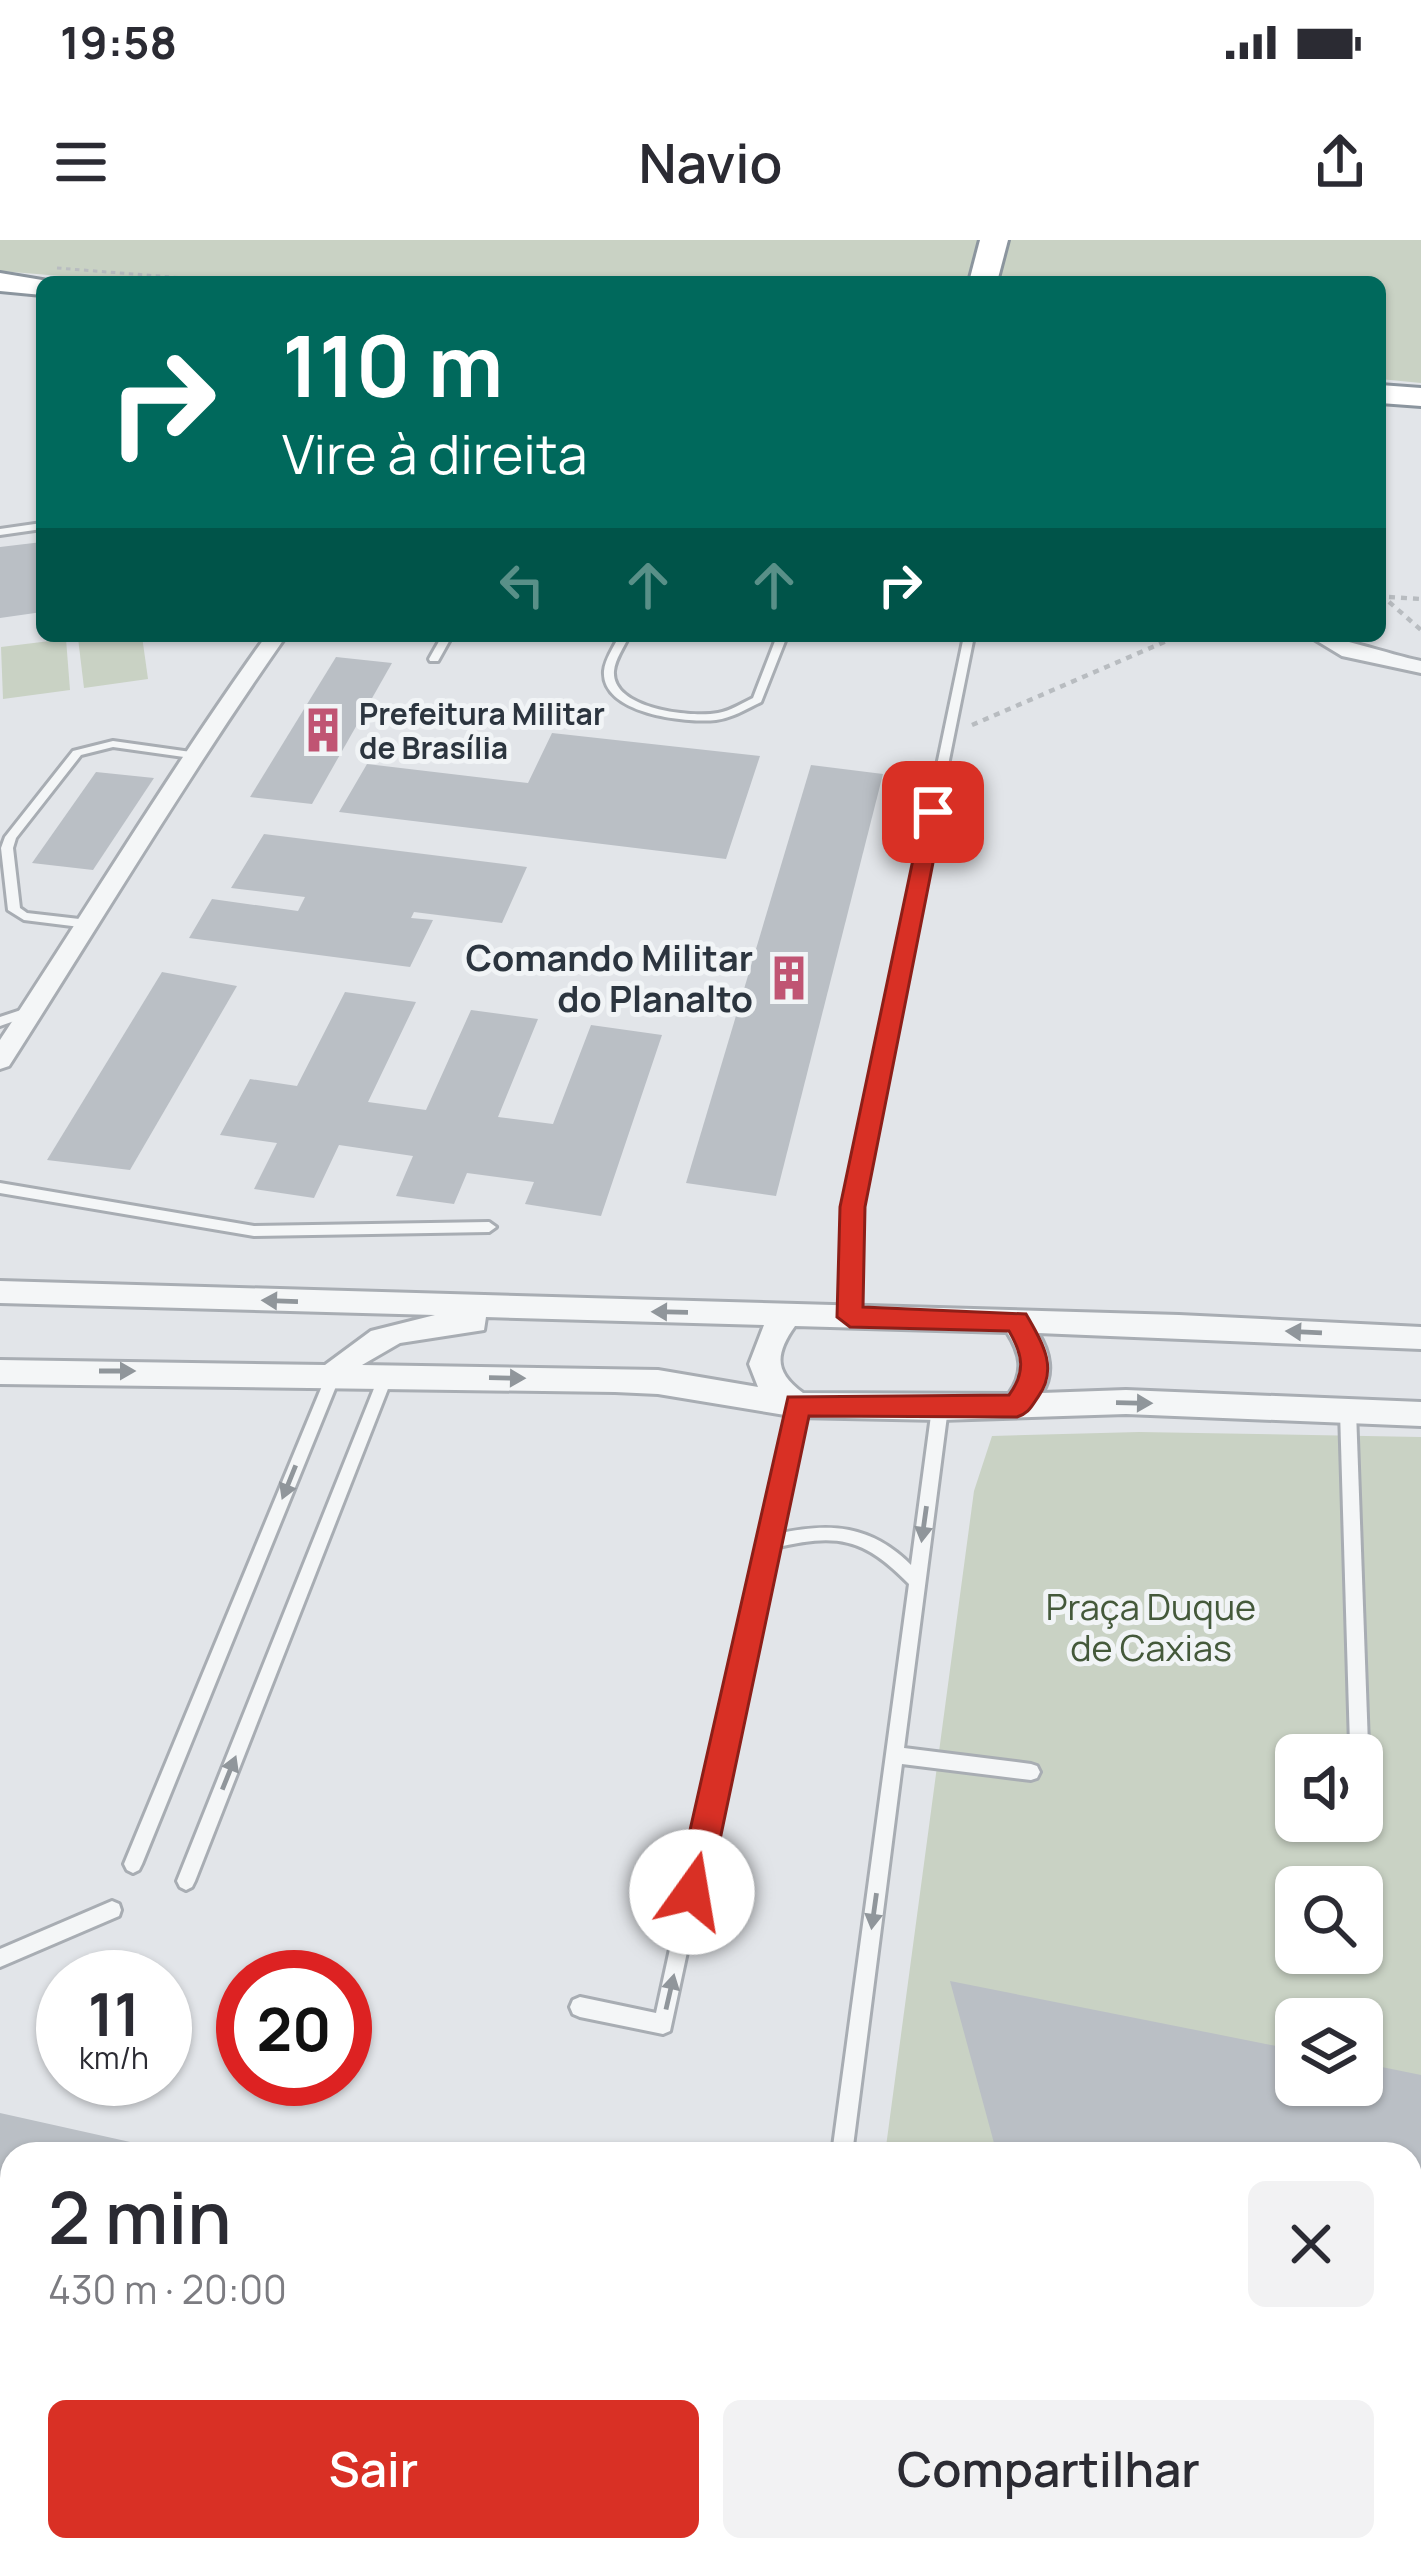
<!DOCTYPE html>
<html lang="pt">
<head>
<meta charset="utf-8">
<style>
  :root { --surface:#fff; --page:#f2f2f3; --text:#2b2b33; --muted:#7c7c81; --accent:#d93025 }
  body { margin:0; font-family:Manrope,sans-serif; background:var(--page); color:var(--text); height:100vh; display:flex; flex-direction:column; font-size:45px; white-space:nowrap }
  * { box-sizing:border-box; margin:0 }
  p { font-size:39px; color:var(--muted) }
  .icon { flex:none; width:66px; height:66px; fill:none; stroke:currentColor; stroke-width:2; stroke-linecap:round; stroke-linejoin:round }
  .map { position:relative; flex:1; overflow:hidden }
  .side { position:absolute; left:0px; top:1902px; width:1422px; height:420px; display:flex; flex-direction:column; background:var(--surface); border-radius:36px 36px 0 0; box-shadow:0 3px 9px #0004 }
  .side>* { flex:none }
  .guide { position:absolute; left:36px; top:36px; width:1350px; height:366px; border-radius:18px; box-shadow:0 3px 9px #0004; background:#00695c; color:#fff; overflow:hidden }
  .fabs { position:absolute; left:1275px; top:1494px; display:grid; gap:24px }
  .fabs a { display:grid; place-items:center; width:108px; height:108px; border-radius:18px; background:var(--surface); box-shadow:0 3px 9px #0004; font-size:60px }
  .speed { position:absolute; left:36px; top:1710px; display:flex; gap:24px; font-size:60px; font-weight:700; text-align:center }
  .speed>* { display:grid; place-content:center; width:156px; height:156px; border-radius:50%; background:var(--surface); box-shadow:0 3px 9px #0004; line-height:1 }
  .speed small { font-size:30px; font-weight:400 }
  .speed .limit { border:18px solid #d22; background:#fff; color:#111 }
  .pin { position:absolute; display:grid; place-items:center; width:102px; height:102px; color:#fff; margin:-51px; border-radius:24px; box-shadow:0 6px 18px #0006 }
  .me { position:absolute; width:132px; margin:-66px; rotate:13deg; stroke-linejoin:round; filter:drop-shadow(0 0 9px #0008) }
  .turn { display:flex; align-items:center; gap:42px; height:252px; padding:0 48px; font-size:54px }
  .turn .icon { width:156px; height:156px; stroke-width:2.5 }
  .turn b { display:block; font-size:84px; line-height:102px }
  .lanes { display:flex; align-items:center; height:114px; padding:0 48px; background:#0003; justify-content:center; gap:60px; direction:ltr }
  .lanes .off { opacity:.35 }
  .round { display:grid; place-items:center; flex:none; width:126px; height:126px; border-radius:18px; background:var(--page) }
  .overview { display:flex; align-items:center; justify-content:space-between; height:204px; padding:0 48px }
  h1 { font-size:72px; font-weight:600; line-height:90px }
  .action { display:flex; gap:24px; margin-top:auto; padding:24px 48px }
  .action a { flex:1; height:138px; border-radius:18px; background:var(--accent); color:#fff; font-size:48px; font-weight:600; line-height:138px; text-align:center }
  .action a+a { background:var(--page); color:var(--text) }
  .status { display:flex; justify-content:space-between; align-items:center; height:84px; padding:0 60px; background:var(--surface); direction:ltr }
  .status svg { height:33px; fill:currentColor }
  header { display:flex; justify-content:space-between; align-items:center; height:156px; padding:0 48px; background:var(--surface); font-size:54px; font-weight:600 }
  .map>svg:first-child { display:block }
</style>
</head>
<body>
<div class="status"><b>19:58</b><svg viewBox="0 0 49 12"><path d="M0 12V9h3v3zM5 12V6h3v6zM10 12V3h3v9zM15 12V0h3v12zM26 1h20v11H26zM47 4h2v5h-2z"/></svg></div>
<header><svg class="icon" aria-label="menu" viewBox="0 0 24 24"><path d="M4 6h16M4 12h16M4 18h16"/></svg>Navio<svg class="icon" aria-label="share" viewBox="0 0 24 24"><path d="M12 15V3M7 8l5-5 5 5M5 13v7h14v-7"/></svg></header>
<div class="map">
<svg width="1421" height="2322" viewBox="0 0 1421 2322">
  <rect width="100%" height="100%" fill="#e2e5e9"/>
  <g fill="#c9d2c4" fill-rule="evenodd">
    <polygon points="0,0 987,0 978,42 134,42 0,31"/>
    <polygon points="1007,0 1421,0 1421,143 1380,139 1380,42 999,42"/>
    <polygon points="142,396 148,439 84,448 78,398"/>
    <polygon points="66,399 70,450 3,459 1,407"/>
    <path d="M1139,1192L1421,1197V2322H830L831,2310H1410V1914H885L974,1251L992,1196ZM1296,1515H1362V1581H1296ZM1296,1647H1362V1713H1296ZM1296,1779H1362V1845H1296Z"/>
  </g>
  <g fill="#babfc5">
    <polygon points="42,302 42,372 0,378 0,307"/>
    <polygon points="336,417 392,423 312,564 250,557"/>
    <polygon points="552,493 760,516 726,619 339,572 367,524 528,543"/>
    <polygon points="811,525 883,534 776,956 686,943"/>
    <polygon points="96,532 154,538 93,630 32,623"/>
    <polygon points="264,594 527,627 502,683 414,672 411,678 433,680 410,727 189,698 212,659 298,671 305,657 231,648"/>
    <polygon points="162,732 237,746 130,930 47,920"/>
    <polygon points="345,752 416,762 368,862 426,870 471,770 538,779 498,877 553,884 591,785 662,795 601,976 525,964 534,942 467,933 454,964 396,956 413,916 339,905 314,958 254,949 277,903 220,895 250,839 297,846"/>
    <polygon points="950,1741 1296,1810 1296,1845 1362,1845 1362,1823 1421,1835 1421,2068 1411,2098 1410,1914 997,1914"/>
    <polygon points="0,1873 175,1912 12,1914 12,2065 0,2062"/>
    <polygon points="522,2310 625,2310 623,2322 519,2322"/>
    <polygon points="1104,2310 1340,2310 1336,2322 1108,2322"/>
  </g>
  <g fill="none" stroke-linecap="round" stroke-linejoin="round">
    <g stroke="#a8adb3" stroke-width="6">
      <g id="lane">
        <polygon points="42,283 42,289 0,295 0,289"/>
        <polygon points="442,396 452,396 438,421 430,421 429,419"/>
        <path d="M619,396H629C624,407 615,419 614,431C611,469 691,478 718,473C730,471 741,464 753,458L777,396H787L761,462C746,469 732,478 716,480C686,483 601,474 604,431C605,419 614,407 619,396Z"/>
        <polygon points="964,396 974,396 859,967 857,1077 850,1082 843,1077 845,967"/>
        <polygon points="113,501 191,512 196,515 191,518 113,507 81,515 16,598 13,608 20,668 27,673 88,680 94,684 88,688 24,680 8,670 1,608 5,597 73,511"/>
        <polygon points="30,767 36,771 34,774 0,786 0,777"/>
        <polygon points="0,943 254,986 489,982 496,987 489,992 254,996 0,953"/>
        <polygon points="334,1128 339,1130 341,1134 142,1624 139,1630 133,1633 127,1630 124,1624 327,1134 329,1130"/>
        <polygon points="386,1130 391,1132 393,1136 195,1641 192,1647 186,1650 180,1647 177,1641 379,1136 381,1132"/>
        <path d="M797,1159L802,1161L805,1165L777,1294C830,1282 871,1285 911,1325L932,1168L935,1164H945L948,1168L904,1508L1031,1524L1037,1526L1040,1532L1037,1538L1031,1540L902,1524L852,1914H832L909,1344C863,1297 837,1293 774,1308L670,1791L663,1794L580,1777L573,1774L570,1767L573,1760L580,1757L656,1773L789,1165L792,1161Z"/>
        <polygon points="1348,1165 1353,1167 1356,1171 1368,1505 1365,1511 1359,1513 1353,1511 1350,1505 1340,1171 1343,1167"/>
        <polygon points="112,1661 119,1664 121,1670 119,1676 0,1727 0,1709"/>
        <polygon points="778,2310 800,2310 799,2322 777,2322"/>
      </g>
    </g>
    <g stroke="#a8adb3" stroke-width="6">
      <g id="street">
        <path d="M266,396H286C188,536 101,682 9,826L0,829V800C89,665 172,527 266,396Z"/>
        <path d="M1309,396C1340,396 1387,414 1421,421V433L1342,416Z"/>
        <path d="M0,1041L1179,1075L1421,1087V1109L1038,1093C1050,1112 1054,1134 1042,1153L1126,1150L1421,1162V1186L1126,1174L940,1180L797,1177L658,1154L615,1152L0,1144V1120L325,1125L371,1091L435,1075L0,1063ZM486,1077L764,1085L749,1124L758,1147L658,1130L362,1125L400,1103L484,1090ZM795,1086L1007,1092C1021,1114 1025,1132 1009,1154L803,1153C774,1132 775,1114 795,1086Z"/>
      </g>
    </g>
    <g stroke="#8b959e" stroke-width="6">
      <g id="highway">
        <polygon points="980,0 1008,0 997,42 969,42"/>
        <polygon points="0,33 54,42 42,42 42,55 0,51"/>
        <polygon points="1380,145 1421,148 1421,166 1380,163"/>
      </g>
    </g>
    <polyline stroke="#b8bcc0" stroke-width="3" stroke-dasharray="4.5 4.5" stroke-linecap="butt" points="57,28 235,42"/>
    <g stroke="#b8bcc0" stroke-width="4.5" stroke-dasharray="6 6" stroke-linecap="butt">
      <polyline points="1380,354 1421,390"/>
      <polyline points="1389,357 1421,359"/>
      <polyline points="972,485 1178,396"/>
    </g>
    <use href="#lane" fill="#f4f6f7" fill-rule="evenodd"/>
    <use href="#street" fill="#f4f6f7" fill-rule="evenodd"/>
    <use href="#highway" fill="#fff" fill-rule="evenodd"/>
  </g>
  <defs><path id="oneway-solid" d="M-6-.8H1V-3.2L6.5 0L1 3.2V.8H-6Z" transform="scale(3)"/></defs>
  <g fill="#90969b">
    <use href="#oneway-solid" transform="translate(280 1061) rotate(-178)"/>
    <use href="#oneway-solid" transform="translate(670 1072) rotate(-179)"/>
    <use href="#oneway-solid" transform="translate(1304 1092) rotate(-177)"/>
    <use href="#oneway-solid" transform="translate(117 1131)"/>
    <use href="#oneway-solid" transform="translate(507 1138) rotate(1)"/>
    <use href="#oneway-solid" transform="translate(1134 1163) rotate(1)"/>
    <use href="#oneway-solid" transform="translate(289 1242) rotate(112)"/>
    <use href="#oneway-solid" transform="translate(924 1284) rotate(98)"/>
    <use href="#oneway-solid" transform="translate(229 1533) rotate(-68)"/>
    <use href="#oneway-solid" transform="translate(874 1671) rotate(98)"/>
    <use href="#oneway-solid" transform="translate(670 1752) rotate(-77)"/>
  </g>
  <path fill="#d93025" stroke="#8d1f18" stroke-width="3" d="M933,565L943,572L865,967L863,1067L1026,1074C1042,1102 1059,1128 1038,1157C1031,1167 1029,1173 1017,1177L809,1176L709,1652L704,1664L692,1668L681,1664L676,1652L788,1157L1009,1155C1026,1132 1023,1115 1009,1091L850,1087L837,1077L840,967L923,572Z"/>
  <defs>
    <g id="building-bare" transform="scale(3.6)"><path d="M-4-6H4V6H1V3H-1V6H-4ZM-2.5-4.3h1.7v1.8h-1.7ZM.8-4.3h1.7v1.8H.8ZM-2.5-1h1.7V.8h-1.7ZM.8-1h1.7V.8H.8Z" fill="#c05473" stroke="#f1f4f6" stroke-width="2.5" paint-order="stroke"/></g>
  </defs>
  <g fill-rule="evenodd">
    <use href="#building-bare" x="323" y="490"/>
    <use href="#building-bare" x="789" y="738"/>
  </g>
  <g text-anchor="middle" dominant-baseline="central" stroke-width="10" stroke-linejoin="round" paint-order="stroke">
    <g font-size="30" font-weight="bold" fill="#2c353f" stroke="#f1f4f6" text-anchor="start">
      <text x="359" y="473">Prefeitura Militar<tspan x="359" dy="34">de Brasília</tspan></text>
    </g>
    <g font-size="36" font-weight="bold" fill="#2c353f" stroke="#f1f4f6" text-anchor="end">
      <text x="753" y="717">Comando Militar<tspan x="753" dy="41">do Planalto</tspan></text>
    </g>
    <g font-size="36" fill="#44593a" stroke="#f1f4f6">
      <text x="1151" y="1366">Praça Duque<tspan x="1151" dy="41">de Caxias</tspan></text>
    </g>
  </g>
</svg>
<div class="fabs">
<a><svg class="icon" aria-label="sound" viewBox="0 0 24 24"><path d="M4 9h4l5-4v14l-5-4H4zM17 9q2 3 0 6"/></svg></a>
<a><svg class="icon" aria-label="search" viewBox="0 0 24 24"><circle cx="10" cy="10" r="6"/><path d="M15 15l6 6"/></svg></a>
<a><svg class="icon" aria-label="layers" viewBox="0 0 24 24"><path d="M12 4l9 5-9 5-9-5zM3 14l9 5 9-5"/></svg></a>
</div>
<div class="speed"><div>11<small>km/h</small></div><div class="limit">20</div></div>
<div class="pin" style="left:933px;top:572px;background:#d93025"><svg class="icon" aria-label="arrive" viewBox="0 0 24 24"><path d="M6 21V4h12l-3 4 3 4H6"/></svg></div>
<svg class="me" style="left:692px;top:1652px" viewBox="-20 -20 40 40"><circle r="19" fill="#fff"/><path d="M0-13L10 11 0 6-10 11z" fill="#d93025"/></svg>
<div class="guide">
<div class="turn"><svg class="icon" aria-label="right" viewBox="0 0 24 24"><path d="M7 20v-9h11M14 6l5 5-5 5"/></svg><div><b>110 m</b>Vire à direita</div></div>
<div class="lanes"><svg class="icon off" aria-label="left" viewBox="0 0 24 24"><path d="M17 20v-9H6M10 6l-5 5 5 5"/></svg><svg class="icon off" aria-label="ahead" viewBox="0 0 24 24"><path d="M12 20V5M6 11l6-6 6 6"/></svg><svg class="icon off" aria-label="ahead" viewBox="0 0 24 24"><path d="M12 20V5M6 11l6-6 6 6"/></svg><svg class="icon" aria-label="right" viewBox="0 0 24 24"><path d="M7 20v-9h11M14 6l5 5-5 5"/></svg></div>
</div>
<section class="side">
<div class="overview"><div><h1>2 min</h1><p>430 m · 20:00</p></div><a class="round"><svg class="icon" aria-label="close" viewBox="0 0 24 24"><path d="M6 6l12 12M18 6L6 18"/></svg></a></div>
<div class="action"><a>Sair</a><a>Compartilhar</a></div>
</section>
</div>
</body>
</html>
